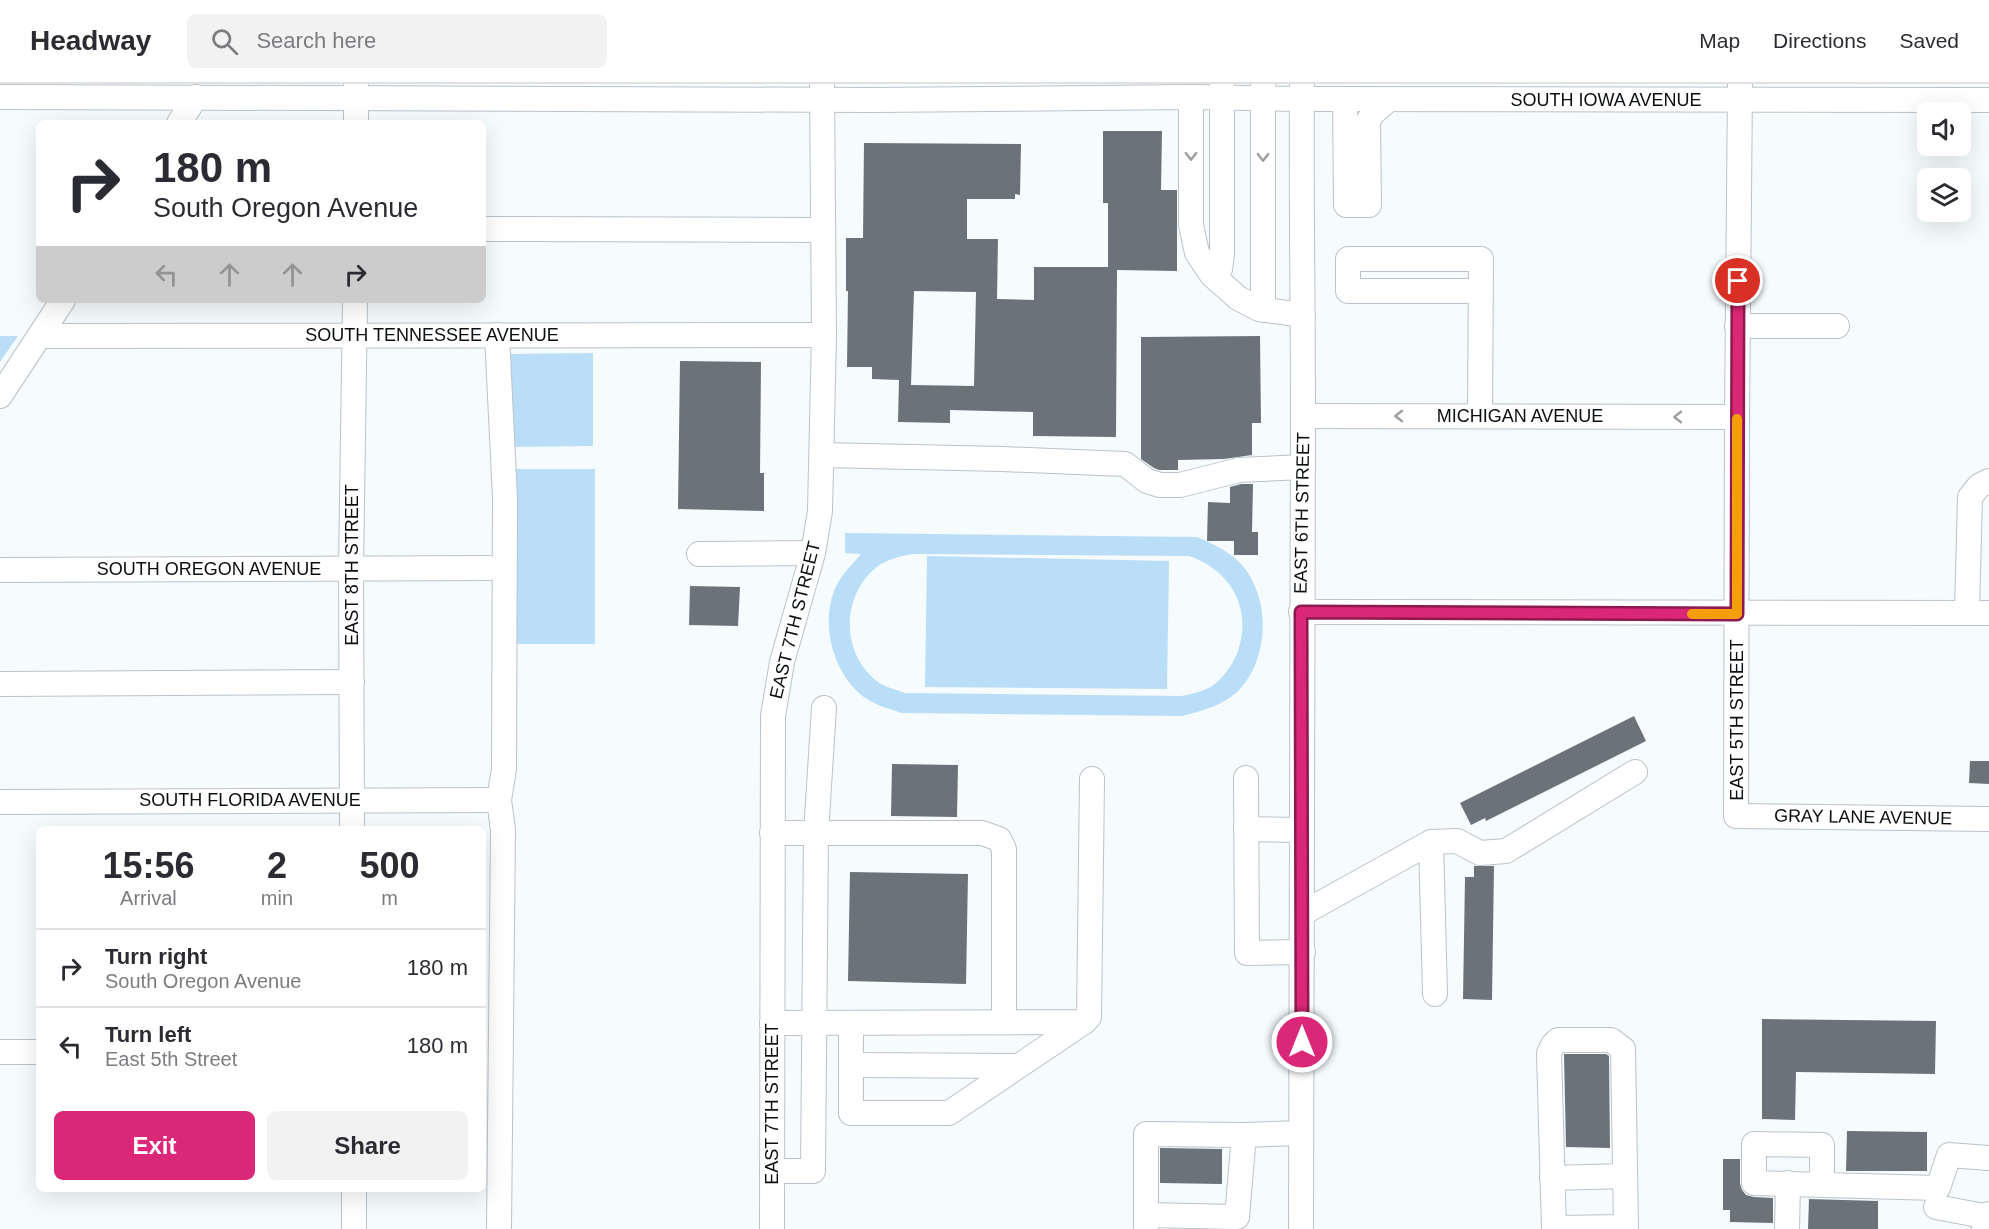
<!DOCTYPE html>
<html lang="en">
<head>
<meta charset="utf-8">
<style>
  :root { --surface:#fff; --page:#f2f2f3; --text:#2b2b33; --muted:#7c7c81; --line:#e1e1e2; --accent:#db2777 }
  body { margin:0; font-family:Helvetica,sans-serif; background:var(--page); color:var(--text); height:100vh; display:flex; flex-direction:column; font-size:22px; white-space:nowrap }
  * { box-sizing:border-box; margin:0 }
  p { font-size:20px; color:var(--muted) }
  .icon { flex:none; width:33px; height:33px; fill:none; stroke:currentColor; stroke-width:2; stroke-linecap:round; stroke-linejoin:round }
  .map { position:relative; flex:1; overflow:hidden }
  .sheet { position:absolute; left:36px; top:742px; width:450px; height:366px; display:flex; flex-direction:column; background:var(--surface); border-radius:9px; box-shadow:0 6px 24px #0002 }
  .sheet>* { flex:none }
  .guide { position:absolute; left:36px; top:36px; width:450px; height:183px; border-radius:9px; box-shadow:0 6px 24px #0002; background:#fff; color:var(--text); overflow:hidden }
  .fabs { position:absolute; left:1917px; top:18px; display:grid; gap:12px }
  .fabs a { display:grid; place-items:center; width:54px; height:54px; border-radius:9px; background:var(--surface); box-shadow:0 6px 24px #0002; font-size:30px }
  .pin { position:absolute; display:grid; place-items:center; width:51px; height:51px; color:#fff; margin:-26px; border:3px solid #fff; border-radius:50%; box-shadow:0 2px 6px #0007 }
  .me { position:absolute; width:66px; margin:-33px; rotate:0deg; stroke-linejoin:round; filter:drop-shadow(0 0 4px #0008) }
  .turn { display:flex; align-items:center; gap:21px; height:126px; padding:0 18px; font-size:27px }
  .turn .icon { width:78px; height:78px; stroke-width:2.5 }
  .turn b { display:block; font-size:42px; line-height:51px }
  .lanes { display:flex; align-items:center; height:57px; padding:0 18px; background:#0003; justify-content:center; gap:30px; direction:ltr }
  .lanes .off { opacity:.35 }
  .eta { display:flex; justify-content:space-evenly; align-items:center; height:102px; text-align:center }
  .eta b { font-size:36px; font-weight:700; line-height:42px }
  .action { display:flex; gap:12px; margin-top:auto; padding:12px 18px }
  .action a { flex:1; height:69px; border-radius:9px; background:var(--accent); color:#fff; font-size:24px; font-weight:700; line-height:69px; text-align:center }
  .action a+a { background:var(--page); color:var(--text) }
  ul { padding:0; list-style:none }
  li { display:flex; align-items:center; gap:18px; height:78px; padding:0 18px; border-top:2px solid var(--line) }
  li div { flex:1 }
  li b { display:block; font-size:22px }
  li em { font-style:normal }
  header { display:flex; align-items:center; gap:36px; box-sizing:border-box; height:84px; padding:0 30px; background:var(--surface); border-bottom:2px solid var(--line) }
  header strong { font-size:28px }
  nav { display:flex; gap:33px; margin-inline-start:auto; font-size:21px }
  .search { width:420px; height:54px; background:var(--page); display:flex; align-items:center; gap:15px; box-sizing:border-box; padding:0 21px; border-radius:9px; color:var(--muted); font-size:22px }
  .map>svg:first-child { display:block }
</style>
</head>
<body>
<header>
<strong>Headway</strong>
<div class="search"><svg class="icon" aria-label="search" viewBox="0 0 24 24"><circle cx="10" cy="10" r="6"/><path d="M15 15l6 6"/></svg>Search here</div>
<nav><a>Map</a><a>Directions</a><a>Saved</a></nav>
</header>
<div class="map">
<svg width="1989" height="1145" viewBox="0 0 1989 1145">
  <rect width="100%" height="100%" fill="#f6fbfe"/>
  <g fill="#baddf8" fill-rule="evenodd">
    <polygon points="0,252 18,252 0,278"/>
    <polygon points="593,269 593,362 507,363 506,270"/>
    <rect x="511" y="385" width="84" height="175"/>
    <path d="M845,449L1197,453C1211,459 1224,465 1236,475C1271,507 1271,571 1240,605C1225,621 1202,627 1182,632L902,629C890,625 878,622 867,615C835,594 820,543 834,507C840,492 851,482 861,470L845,469ZM913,470L1189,472C1228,485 1250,520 1240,560C1236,576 1226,592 1212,602C1202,608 1192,610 1181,612L905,609C894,605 880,602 872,593C840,563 843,509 878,482C888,475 901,472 913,470Z"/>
    <polygon points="927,472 1169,477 1167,605 925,603"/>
  </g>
  <g fill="#6a737a" fill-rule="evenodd">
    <path d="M1103,47H1162L1161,106H1177V187L1117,186L1116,353L1033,352V328L950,326V339L898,338L899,296L872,295V283H847L848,207H846V154H863L864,59L1021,60L1020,111L1015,110V115H967V155H998L997,215L1034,216V183H1108V119H1103ZM914,207L976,208L974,302L911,301Z"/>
    <polygon points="1260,252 1261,339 1252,339 1252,371 1224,375 1178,376 1178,386 1159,386 1154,384 1141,375 1141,253"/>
    <polygon points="680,277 761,278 760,389 764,389 764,427 678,425"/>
    <polygon points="1241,400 1253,400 1252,448 1258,448 1258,471 1234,471 1234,457 1207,457 1208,418 1230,419 1230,403"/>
    <polygon points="690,502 740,503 738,542 689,541"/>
    <polygon points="1634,632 1646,657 1486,737 1485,734 1471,741 1460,719"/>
    <polygon points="1970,677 1989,677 1989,700 1969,699"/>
    <polygon points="892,680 958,681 957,733 891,732"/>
    <polygon points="1474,782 1494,782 1492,916 1463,915 1465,793 1474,793"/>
    <polygon points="850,788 968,790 966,900 848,897"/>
    <polygon points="1762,935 1936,937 1935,990 1796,988 1795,1036 1762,1035"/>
    <polygon points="1564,970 1606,970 1609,972 1610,1064 1566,1063"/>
    <polygon points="1847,1047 1927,1048 1927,1087 1846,1087"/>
    <polygon points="1160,1064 1222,1065 1222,1100 1160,1099"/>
    <polygon points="1723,1075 1740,1075 1740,1100 1742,1106 1746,1111 1754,1113 1773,1114 1773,1139 1730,1138 1730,1126 1723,1126"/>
    <polygon points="1809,1115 1878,1117 1878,1145 1808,1145"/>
  </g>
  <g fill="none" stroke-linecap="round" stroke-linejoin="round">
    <g stroke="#b9c3cb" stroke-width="26">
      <g id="minor">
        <polyline points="1263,0 1263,225"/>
        <polyline points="1740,0 1737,333 1736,732 1989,735"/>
        <polyline points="0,13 872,16 1191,13 1302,15 1989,16"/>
        <polyline points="1191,13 1191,141 1197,169 1212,191 1238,214 1259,225 1303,231"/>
        <polyline points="1345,15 1346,121 1369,121 1368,37 1373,29 1388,16"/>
        <polyline points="179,39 196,13"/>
        <polyline points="356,39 356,0"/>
        <polyline points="483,145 823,146"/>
        <polyline points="1216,194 1220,185 1222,170 1222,0"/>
        <polyline points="1737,242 1837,242"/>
        <polyline points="497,251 505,414 504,685 499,716 503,746 499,1145"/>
        <polyline points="40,252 824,251"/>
        <polyline points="0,312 63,216"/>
        <polyline points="1303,332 1737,333"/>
        <polyline points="1480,332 1481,175 1348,175 1348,207 1481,207"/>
        <polyline points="822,371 1002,375 1125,380 1147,397 1160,401 1180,401 1239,386 1303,383"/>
        <polyline points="699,470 813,469"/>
        <polyline points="0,486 489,484"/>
        <polyline points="1301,528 1989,529"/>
        <polyline points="1967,529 1970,413 1979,402 1989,397"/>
        <polyline points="0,600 352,598"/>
        <polyline points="1246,694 1247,869 1303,868"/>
        <polyline points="0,718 499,716"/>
        <polyline points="1246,745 1301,746"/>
        <polyline points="352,746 351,485 355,216"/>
        <polyline points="772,749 982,749 999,755 1004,765 1004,938"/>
        <polyline points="1431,758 1435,910"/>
        <polyline points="1303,829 1431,758 1457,757 1480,769 1506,767 1635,688"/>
        <polyline points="772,939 1084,938 1089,933 1092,695"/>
        <polyline points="851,939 851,1029 949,1029 1084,938"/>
        <polyline points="0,968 39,968"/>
        <polyline points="851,981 1018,982"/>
        <polyline points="772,1087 813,1087 816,749 824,624"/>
        <polyline points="1552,1094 1625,1092"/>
        <polyline points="1822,1100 1822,1061 1754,1060 1754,1099 1938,1104 1949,1071 1989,1074"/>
        <polyline points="354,1106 354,1145"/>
        <polyline points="1936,1123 1989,1133"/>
        <polyline points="1146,1131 1237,1133 1244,1051"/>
        <polyline points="1554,1144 1626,1143 1623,965 1611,956 1558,956 1553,961 1549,969 1554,1144 1554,1145"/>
        <polyline points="772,1145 773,632 782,578 813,469 820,427 824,251 822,1"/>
        <polyline points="1146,1145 1146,1050 1244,1051 1301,1049"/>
        <path d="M1301,1145C1302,875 1302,604 1303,334C1303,222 1301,111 1302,0"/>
        <polyline points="1787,1145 1788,1099"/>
      </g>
    </g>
    <g stroke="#b9c3cb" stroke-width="32">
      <polyline id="major" points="1987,1145 1989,1133"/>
    </g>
    <use href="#minor" stroke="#fff" stroke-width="24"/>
    <use href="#major" stroke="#fff" stroke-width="30"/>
  </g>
  <defs><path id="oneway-chevron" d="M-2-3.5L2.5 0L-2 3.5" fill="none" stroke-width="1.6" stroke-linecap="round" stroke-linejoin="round" transform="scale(1.5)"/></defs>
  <g stroke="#9d9f9f">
    <use href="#oneway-chevron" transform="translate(1191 72) rotate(90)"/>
    <use href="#oneway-chevron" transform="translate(1263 73) rotate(90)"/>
    <use href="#oneway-chevron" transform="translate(1399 332) rotate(180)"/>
    <use href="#oneway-chevron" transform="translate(1678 333) rotate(-180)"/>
  </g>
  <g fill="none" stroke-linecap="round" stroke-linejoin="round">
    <g stroke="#8e194d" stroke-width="15">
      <polyline id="route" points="1302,958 1301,528 1737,530 1738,197"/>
    </g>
    <use href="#route" stroke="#db2777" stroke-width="10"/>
    <polyline stroke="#f59e0b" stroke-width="10" points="1692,530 1737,530 1737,335"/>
  </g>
  <g text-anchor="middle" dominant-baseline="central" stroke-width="4.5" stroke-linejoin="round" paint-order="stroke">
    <g font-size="18" fill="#0a0e10" stroke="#fff">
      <text x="1606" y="16">SOUTH IOWA AVENUE</text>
      <text x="432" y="251">SOUTH TENNESSEE AVENUE</text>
      <text x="1520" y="332">MICHIGAN AVENUE</text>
      <text transform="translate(1302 429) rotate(-89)">EAST 6TH STREET</text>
      <text transform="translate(352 481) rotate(-90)">EAST 8TH STREET</text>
      <text x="209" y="485">SOUTH OREGON AVENUE</text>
      <text transform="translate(795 536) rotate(-76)">EAST 7TH STREET</text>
      <text transform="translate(1737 636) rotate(-90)">EAST 5TH STREET</text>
      <text x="250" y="716">SOUTH FLORIDA AVENUE</text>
      <text transform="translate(1863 733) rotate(1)">GRAY LANE AVENUE</text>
      <text transform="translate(772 1020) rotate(-90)">EAST 7TH STREET</text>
    </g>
  </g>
</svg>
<div class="fabs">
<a><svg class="icon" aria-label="sound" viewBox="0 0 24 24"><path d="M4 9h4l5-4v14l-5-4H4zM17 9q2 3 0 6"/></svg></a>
<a><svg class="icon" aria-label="layers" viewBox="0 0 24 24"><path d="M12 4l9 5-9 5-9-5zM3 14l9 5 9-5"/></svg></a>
</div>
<div class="pin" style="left:1738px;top:197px;background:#d93025"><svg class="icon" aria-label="arrive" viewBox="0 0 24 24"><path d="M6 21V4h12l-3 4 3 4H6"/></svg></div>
<svg class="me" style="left:1302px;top:958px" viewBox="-20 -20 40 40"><circle r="17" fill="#db2777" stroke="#fff" stroke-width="3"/><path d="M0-11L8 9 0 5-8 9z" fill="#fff"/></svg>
<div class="guide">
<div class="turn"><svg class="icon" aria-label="right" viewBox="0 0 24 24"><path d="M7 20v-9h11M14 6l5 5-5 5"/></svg><div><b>180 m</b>South Oregon Avenue</div></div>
<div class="lanes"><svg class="icon off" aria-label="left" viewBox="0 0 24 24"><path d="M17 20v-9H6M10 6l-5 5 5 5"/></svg><svg class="icon off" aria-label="ahead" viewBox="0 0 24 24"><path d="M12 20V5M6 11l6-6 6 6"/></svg><svg class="icon off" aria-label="ahead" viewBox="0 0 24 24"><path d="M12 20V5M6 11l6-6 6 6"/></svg><svg class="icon" aria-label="right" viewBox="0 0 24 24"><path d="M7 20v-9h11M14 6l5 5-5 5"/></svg></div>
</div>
<section class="sheet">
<div class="eta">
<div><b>15:56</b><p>Arrival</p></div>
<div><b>2</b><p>min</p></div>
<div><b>500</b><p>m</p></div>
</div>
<ul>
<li><svg class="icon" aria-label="right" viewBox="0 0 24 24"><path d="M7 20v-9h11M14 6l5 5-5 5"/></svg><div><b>Turn right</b><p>South Oregon Avenue</p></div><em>180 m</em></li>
<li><svg class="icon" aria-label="left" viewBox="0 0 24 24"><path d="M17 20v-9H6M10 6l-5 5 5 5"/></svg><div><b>Turn left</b><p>East 5th Street</p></div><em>180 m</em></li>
</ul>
<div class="action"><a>Exit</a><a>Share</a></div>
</section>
</div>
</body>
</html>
